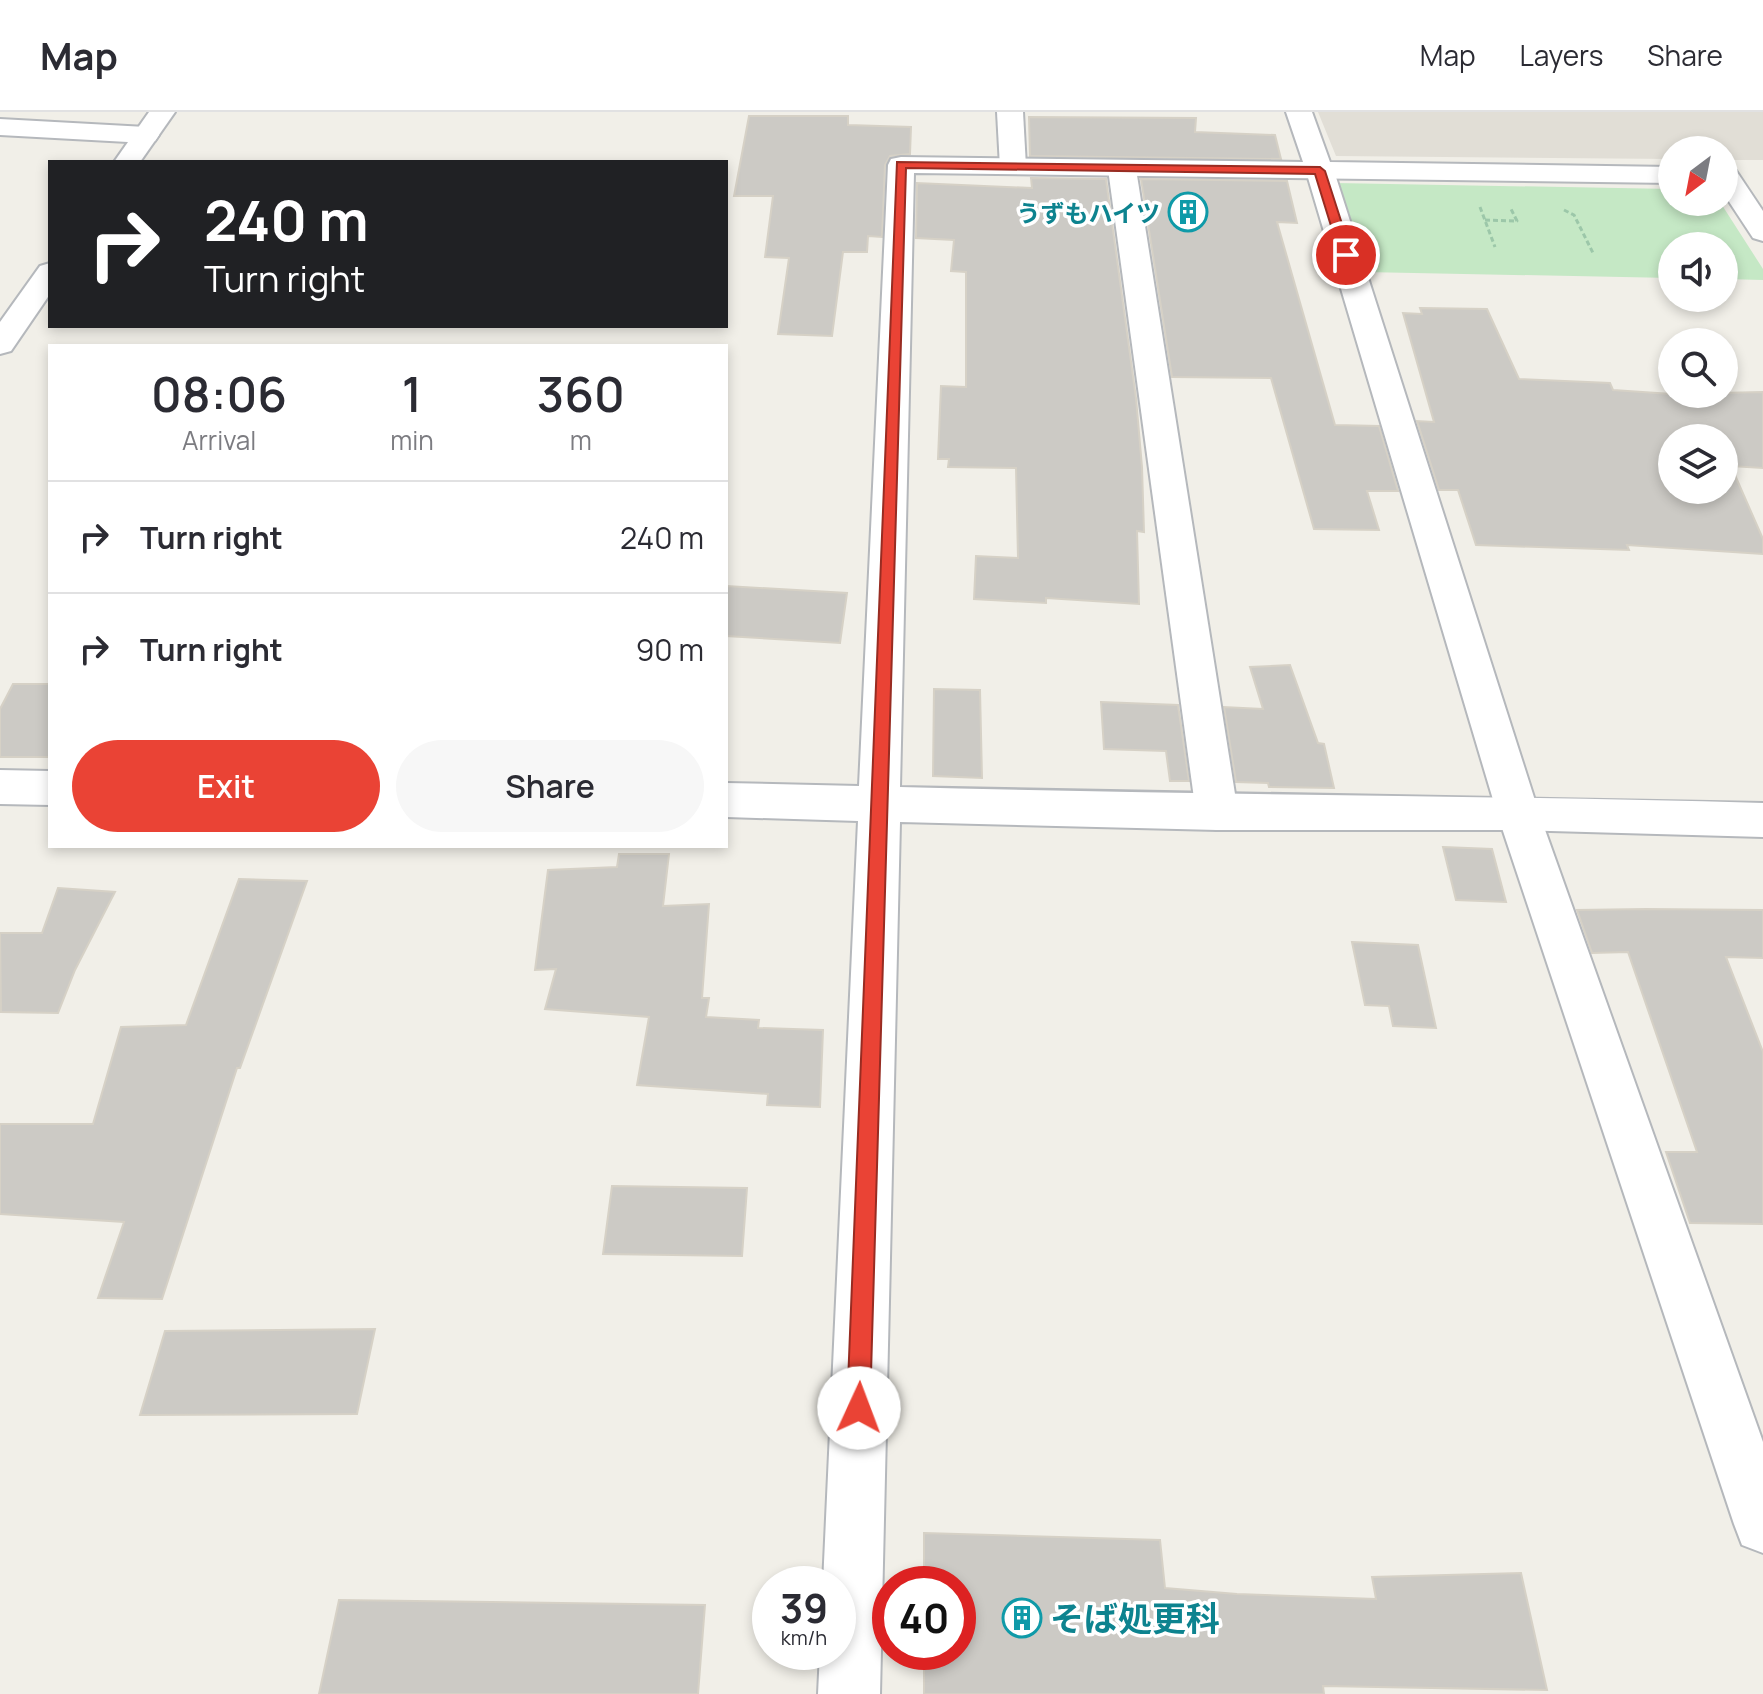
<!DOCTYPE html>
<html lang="en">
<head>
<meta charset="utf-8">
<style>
  :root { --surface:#fff; --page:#f7f7f7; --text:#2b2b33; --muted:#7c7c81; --line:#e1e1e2; --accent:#ea4335 }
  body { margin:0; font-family:Manrope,"Noto Sans JP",sans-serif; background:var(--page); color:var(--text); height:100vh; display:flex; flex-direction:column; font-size:30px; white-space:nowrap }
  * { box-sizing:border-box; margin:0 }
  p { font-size:26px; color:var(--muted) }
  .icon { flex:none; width:44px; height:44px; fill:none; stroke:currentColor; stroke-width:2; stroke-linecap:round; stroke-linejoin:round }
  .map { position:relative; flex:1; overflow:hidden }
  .details { position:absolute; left:48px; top:232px; width:680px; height:504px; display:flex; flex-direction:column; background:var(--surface); border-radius:0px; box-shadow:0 4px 12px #0003 }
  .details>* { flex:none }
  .banner { position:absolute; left:48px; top:48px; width:680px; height:168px; border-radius:0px; box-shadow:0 4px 12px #0003; background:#202124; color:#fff; overflow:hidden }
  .needle { width:52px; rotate:212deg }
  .tools { position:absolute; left:1658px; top:24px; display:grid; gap:16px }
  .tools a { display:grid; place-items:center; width:80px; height:80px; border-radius:50%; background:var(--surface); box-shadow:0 4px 12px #0003; font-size:40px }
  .speed { position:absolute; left:752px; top:1454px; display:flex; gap:16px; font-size:40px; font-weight:700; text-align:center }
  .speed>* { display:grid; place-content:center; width:104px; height:104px; border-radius:50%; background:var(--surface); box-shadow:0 4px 12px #0003; line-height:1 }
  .speed small { font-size:20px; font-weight:400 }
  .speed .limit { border:12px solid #d22; background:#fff; color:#111 }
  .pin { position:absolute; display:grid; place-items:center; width:68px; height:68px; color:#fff; margin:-34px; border:4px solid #fff; border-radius:50%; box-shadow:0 2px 8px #0007 }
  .me { position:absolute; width:88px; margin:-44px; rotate:2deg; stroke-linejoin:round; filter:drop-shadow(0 0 6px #0008) }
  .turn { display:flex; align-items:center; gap:28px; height:168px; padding:0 24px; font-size:36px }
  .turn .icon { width:104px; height:104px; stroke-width:2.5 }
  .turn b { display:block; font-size:56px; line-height:68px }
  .eta { display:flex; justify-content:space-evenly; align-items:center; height:136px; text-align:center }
  .eta b { font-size:48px; font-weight:600; line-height:56px }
  .action { display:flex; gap:16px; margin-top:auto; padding:16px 24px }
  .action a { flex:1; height:92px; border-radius:48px; background:var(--accent); color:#fff; font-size:32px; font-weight:600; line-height:92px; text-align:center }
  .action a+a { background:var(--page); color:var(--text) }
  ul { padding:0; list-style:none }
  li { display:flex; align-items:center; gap:24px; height:112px; padding:0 24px; border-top:2px solid var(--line) }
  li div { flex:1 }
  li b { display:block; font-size:30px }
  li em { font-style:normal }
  header { display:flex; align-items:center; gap:48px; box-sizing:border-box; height:112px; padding:0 40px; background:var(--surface); border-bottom:2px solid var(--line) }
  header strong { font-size:38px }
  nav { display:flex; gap:44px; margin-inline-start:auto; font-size:28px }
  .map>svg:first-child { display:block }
</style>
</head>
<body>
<header>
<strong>Map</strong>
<nav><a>Map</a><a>Layers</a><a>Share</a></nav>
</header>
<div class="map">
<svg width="1763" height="1582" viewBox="0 0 1763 1582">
  <rect width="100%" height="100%" fill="#f1efe8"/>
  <polygon fill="#e1ded6" points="1318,0 1763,0 1763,48 1724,48 1724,38 1672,38 1672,47 1336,44"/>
  <polygon fill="#c5e8c5" points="1335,71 1672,77 1672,90 1720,90 1763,157 1763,168 1724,167 1724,134 1672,134 1672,166 1364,160"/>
  <g fill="#cccac5" stroke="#d6d1c6" stroke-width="2" fill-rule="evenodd">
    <polygon points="749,4 848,4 848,13 911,15 910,42 890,44 885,53 882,125 868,124 867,140 843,140 832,224 778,222 789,146 765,145 773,84 734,84"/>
    <polygon points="1029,5 1196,6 1195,20 1275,23 1281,47 1030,44"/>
    <polygon points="1031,66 1106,67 1136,286 1142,355 1144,420 1137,419 1139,492 1046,486 1046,491 974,487 976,444 1018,446 1016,356 948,355 949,347 938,347 941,274 966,275 966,160 951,159 954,128 916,126 917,71 1032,76"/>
    <polygon points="1141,67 1287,69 1297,111 1277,110 1335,313 1379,314 1398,379 1367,379 1379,418 1314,417 1271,266 1172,265"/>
    <path d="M1420,196L1487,197L1519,267L1610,271L1613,278L1672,282L1763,280V356L1731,354L1763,427V442L1627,433L1629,438L1476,433L1458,378H1439L1417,309L1434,310L1403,201L1422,202ZM1672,326H1724V378H1672Z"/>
    <polygon points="726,474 847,481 840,531 726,524"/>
    <polygon points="1290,553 1318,631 1324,632 1334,676 1269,675 1268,671 1236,670 1224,595 1263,597 1250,555"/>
    <polygon points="13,572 50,572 50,645 0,645 0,597"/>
    <polygon points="934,577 980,578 982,666 933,664"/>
    <polygon points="1101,590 1178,593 1189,669 1170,669 1166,639 1104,637"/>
    <polygon points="1443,735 1492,737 1506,790 1456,788"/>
    <polygon points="619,742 669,742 663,794 709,792 702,886 709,886 706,905 759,908 758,916 823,918 820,995 767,993 768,982 637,973 649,905 545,897 556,857 535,858 548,758 617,755"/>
    <polygon points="239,767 307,769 240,956 237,956 162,1187 98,1186 124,1110 0,1102 0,1012 93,1012 121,915 186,913"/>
    <polygon points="58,776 115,780 75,858 58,901 1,900 0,821 42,821"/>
    <polygon points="1646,797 1763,798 1763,846 1726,845 1763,940 1763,1112 1690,1111 1666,1040 1697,1040 1628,840 1592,841 1577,798"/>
    <polygon points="1352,830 1418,833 1436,916 1393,914 1389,894 1365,893"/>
    <polygon points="612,1074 747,1076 742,1144 603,1142"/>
    <polygon points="375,1217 357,1302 140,1303 165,1219"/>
    <polygon points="924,1421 1160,1428 1165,1476 1237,1482 1376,1487 1372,1465 1521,1461 1547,1578 1323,1574 1324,1582 924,1582 924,1540 958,1540 958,1472 924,1472"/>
    <polygon points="339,1488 705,1493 698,1582 319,1582"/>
  </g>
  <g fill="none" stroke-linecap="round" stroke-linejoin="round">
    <g stroke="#b5b8bc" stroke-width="4">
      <g id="minor">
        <polygon points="997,0 1023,0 1026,55 1023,61 1003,61 1000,55"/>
        <polygon points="0,7 146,15 155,17 159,23 155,29 146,31 0,23"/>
        <polygon points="1122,49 1132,51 1136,57 1238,701 1232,713 1217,718 1202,713 1196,701 1108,57 1112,51"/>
        <polygon points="1320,51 1330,53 1334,59 1539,701 1763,1330 1763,1441 1742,1433 1734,1412 1497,701 1306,59 1310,53"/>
      </g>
    </g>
    <g stroke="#b5b8bc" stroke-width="4">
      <g id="tertiary">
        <polygon points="149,0 175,0 140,50 114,50"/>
        <path d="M1286,0H1312L1330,50L1672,55V71L914,61L900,675C1188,683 1476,683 1763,691V725L1518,718H1217L900,710L880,1582H818L820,1540H838V1472H823L858,709L726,705V671L859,674L888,53L891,47L901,45L1303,50Z"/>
        <polygon points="1724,55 1735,57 1763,99 1763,129 1753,126 1724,82"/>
        <polygon points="50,151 50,182 11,239 0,242 0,210 40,154"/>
        <polygon points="0,658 50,659 50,693 0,692"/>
      </g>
    </g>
    <g stroke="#9cc7a9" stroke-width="3" stroke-dasharray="5 3" stroke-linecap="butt">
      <polyline points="1480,95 1495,135"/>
      <polyline points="1564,98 1574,103 1594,143"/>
      <polyline points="1485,108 1517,109 1510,95"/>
    </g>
    <use href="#minor" fill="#fff" fill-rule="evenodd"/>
    <use href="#tertiary" fill="#fff" fill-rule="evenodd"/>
  </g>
  <polygon fill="#ea4335" stroke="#982c22" stroke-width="2" points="897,50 1320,55 1325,59 1352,143 1346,146 1340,143 1315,62 906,56 870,1296 867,1304 859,1307 851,1304 847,1296"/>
  <defs>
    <g id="building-ring" transform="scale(2)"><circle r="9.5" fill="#fff" stroke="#0f9aa8" stroke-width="1.5"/><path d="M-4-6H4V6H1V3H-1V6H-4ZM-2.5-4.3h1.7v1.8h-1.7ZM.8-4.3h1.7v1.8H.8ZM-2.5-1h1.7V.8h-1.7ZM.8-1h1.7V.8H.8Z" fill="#0f9aa8"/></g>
  </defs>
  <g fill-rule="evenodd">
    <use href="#building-ring" x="1188" y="100"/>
    <use href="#building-ring" x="1022" y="1506"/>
  </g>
  <g text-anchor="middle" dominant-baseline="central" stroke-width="7" stroke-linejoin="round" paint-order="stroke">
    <g font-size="24" font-weight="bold" fill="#0d838f" stroke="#fff" text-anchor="end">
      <text x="1160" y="100">うずもハイツ</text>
    </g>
    <g font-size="34" font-weight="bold" fill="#0d838f" stroke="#fff" text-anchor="start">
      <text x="1050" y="1506">そば処更科</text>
    </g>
  </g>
</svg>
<div class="tools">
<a><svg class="needle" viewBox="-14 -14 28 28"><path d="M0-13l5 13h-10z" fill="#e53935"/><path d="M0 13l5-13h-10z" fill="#7c7c81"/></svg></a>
<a><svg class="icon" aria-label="sound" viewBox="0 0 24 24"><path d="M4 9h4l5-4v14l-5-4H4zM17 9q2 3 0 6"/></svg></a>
<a><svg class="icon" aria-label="search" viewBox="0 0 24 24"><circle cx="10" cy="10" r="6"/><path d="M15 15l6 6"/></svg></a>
<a><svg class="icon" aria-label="layers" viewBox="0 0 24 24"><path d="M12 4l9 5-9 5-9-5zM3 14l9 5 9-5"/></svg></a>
</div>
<div class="speed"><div>39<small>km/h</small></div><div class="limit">40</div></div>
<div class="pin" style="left:1346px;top:143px;background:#d93025"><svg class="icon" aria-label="arrive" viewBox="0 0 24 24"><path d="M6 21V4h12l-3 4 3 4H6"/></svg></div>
<svg class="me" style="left:859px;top:1296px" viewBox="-20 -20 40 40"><circle r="19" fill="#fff"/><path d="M0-13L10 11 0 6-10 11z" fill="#ea4335"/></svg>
<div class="banner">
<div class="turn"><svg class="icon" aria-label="right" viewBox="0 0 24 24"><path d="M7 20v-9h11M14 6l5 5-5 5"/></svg><div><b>240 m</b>Turn right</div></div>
</div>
<section class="details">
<div class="eta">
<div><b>08:06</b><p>Arrival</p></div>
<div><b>1</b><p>min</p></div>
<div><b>360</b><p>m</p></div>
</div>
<ul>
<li><svg class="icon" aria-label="right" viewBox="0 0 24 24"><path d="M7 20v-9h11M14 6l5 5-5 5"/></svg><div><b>Turn right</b></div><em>240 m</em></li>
<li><svg class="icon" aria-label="right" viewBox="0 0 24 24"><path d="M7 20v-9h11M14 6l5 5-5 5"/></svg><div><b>Turn right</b></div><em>90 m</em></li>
</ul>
<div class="action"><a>Exit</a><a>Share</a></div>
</section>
</div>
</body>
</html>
